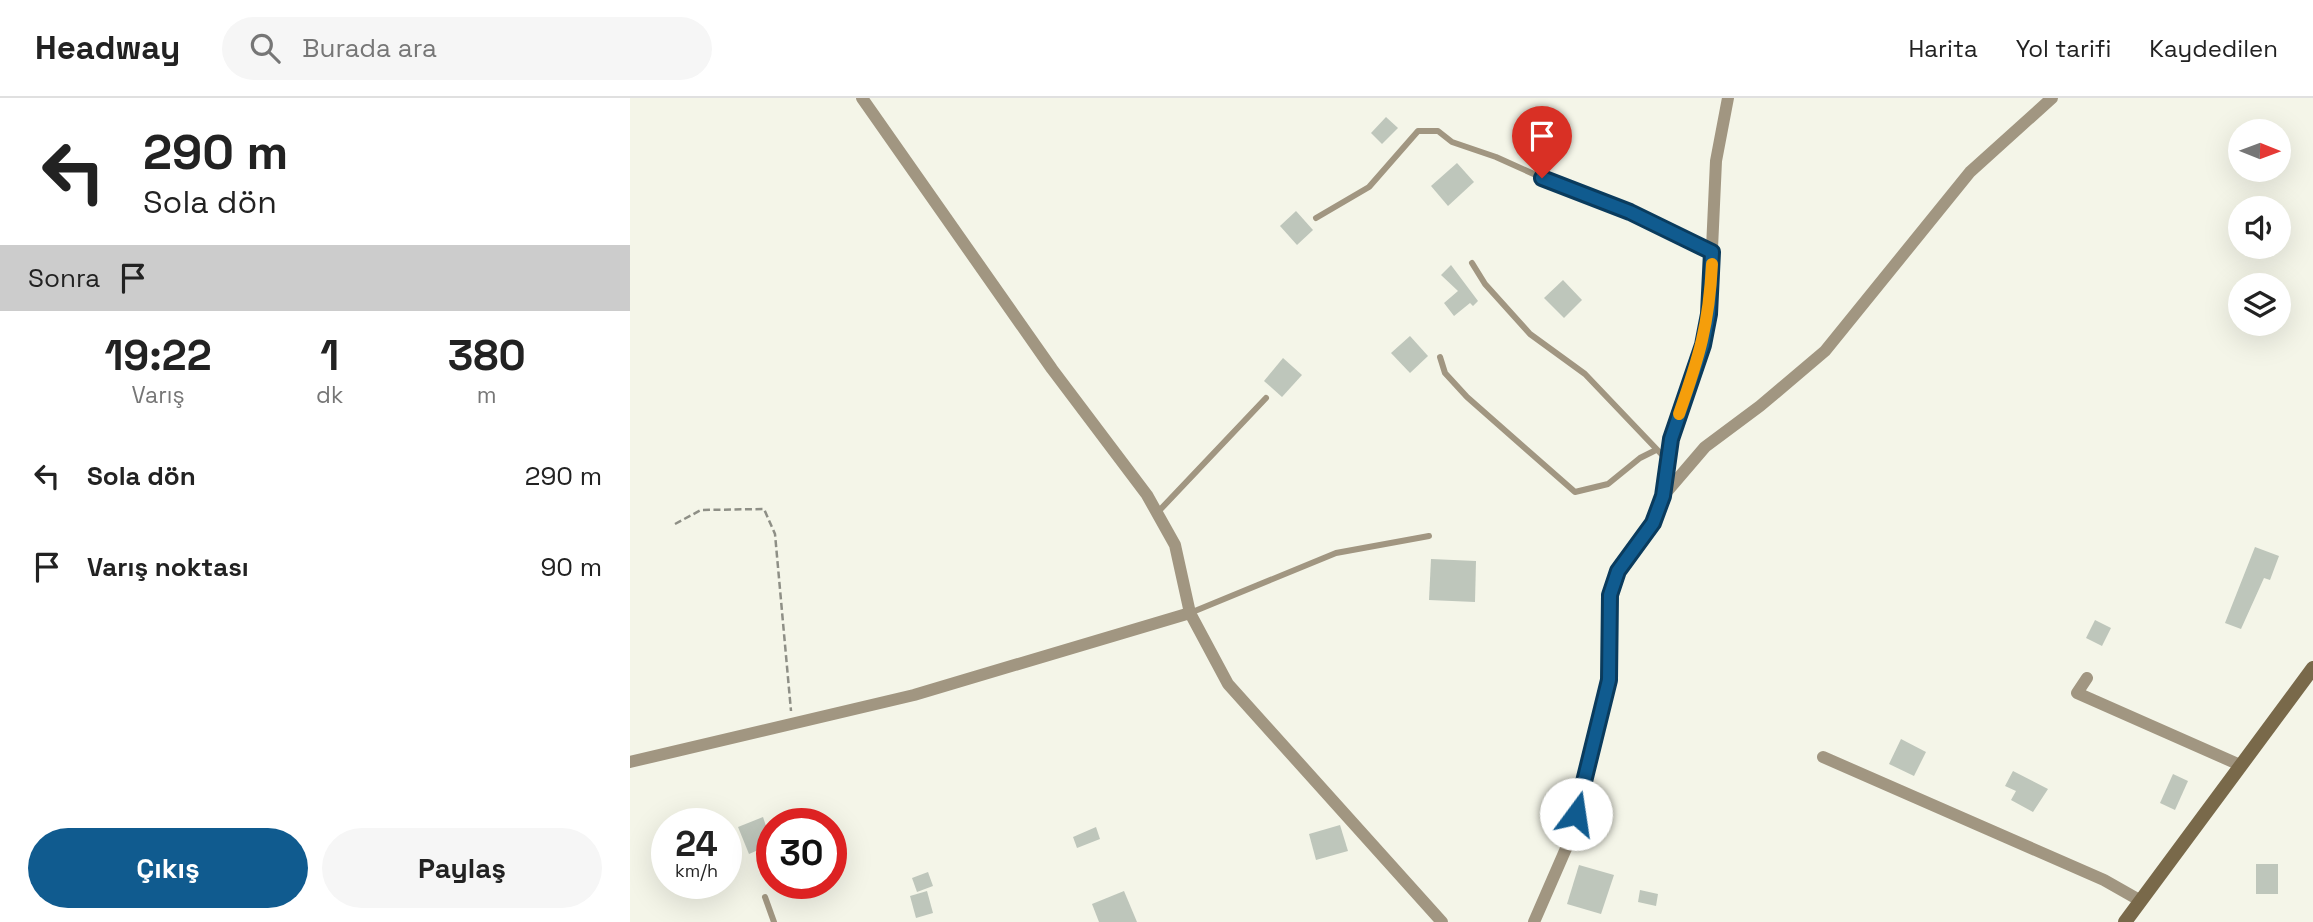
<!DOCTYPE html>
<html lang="tr">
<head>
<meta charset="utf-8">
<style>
  :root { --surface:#fff; --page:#f6f6f6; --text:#222; --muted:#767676; --line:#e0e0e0; --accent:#105b8f }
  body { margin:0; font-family:"Space Grotesk",sans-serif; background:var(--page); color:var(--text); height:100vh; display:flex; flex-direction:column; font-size:26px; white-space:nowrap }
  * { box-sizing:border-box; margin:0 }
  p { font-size:23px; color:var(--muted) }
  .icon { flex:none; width:38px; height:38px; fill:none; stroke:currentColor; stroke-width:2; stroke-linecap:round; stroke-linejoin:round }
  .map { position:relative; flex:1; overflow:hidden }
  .drawer { display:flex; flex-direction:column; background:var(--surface); width:630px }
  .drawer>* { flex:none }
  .hud { background:#fff; color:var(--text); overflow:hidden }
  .needle { width:46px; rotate:91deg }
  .fabs { position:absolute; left:1598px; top:21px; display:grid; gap:14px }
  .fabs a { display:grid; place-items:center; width:63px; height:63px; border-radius:50%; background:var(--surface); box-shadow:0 7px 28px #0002; font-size:35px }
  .speed { position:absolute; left:21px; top:710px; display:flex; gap:14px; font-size:35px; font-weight:700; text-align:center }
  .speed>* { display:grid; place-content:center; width:91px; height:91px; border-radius:50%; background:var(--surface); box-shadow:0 7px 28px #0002; line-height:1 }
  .speed small { font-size:18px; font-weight:400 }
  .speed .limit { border:10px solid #d22; background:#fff; color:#111 }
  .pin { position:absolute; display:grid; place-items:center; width:60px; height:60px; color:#fff; margin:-72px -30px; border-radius:50% 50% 50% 0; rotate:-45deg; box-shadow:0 0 7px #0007 }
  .pin .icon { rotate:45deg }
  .me { position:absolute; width:77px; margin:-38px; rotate:14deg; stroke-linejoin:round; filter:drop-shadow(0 0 5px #0008) }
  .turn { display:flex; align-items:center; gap:24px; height:147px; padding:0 28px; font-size:32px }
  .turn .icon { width:91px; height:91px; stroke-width:2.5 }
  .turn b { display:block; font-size:49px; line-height:60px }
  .then { display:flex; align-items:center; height:66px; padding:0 28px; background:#0003; gap:14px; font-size:26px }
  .eta { display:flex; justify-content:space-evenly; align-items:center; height:119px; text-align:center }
  .eta b { font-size:42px; font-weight:700; line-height:49px }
  .button { display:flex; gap:14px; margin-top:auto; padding:14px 28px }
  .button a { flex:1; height:80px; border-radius:42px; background:var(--accent); color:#fff; font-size:28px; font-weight:700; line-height:80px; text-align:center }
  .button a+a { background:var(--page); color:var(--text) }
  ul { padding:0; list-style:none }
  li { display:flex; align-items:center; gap:21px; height:91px; padding:0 28px }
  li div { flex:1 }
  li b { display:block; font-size:26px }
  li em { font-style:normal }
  header { display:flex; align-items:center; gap:42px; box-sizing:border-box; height:98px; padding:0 35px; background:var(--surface); border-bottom:2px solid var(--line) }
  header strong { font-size:33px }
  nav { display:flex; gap:38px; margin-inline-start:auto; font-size:24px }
  .search { width:490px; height:63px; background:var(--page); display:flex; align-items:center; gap:18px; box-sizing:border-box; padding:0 24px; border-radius:38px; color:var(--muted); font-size:26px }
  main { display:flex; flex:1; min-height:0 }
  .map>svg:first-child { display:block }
</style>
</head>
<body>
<header>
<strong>Headway</strong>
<div class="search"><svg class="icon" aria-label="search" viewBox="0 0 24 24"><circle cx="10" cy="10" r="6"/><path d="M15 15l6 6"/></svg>Burada ara</div>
<nav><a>Harita</a><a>Yol tarifi</a><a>Kaydedilen</a></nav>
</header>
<main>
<section class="drawer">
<div class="hud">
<div class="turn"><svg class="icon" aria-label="left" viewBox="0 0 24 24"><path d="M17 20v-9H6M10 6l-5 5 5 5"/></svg><div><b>290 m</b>Sola dön</div></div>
<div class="then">Sonra<svg class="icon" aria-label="arrive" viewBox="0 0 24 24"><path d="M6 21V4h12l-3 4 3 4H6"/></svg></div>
</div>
<div class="eta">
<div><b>19:22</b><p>Varış</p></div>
<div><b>1</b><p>dk</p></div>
<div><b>380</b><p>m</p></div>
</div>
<ul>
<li><svg class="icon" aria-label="left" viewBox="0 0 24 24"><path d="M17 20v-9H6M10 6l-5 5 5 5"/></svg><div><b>Sola dön</b></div><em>290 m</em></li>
<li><svg class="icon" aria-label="arrive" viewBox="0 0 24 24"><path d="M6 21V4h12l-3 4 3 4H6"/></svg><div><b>Varış noktası</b></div><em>90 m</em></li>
</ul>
<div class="button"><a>Çıkış</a><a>Paylaş</a></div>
</section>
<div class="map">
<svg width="1683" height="824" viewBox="0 0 1683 824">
  <rect width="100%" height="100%" fill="#f4f5e8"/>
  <g fill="#bec6bb">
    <polygon points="756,19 768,30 752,46 741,35"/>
    <polygon points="827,65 844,84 818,108 801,88"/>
    <polygon points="666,113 683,132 667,147 650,128"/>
    <polygon points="821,167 848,203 843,208 840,205 824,218 814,205 828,193 811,177"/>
    <polygon points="933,182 952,202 934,220 914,200"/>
    <polygon points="780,238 798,258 780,275 761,255"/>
    <polygon points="653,260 672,277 652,299 634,283"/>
    <polygon points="1625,449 1649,458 1640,482 1634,480 1611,531 1595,525"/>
    <polygon points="801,461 846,463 845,504 799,502"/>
    <polygon points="1465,522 1481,530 1472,548 1456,540"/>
    <polygon points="1271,641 1296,654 1284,678 1259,666"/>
    <polygon points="1383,673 1418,691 1403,714 1381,702 1386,693 1375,688"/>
    <polygon points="1543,676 1558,683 1545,712 1530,705"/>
    <polygon points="133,719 142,746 119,756 108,729"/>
    <polygon points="710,727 718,753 686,762 679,736"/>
    <polygon points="466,729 470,741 447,750 443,739"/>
    <rect x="1626" y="766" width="22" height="30"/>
    <polygon points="949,767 984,777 971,816 937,806"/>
    <polygon points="298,774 303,788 287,794 282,780"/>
    <polygon points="1010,792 1028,796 1026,808 1008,804"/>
    <polygon points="297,793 303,815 286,820 280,798"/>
    <polygon points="494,793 507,824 469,824 462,806"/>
  </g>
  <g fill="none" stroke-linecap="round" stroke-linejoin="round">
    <polyline stroke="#8e8f86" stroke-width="2.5" stroke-dasharray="7 3.5" stroke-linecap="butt" points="45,426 71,412 134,411 145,436 161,613"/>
    <g stroke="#a19681" stroke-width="6">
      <polyline points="686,120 739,89 788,33 808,33 822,44 866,59 957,100 1000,114 1080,153"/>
      <polyline points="842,165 855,186 900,236 955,276 1036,361"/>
      <polyline points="810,259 815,275 837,299 945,394 978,386 1010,360 1026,352"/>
      <polyline points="527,415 636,300"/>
      <polyline points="560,515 706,455 799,438"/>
      <polyline points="135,799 144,824"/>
    </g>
    <g stroke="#a19681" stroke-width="12">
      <polyline points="232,0 422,271 517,397 545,447 560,515 598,586 812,824"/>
      <polyline points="1033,398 1075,349 1130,308 1195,253 1340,74 1422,0"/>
      <polyline points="1457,580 1447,595 1610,667"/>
      <polyline points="1193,659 1474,782 1511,803"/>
      <polyline points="0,664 284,597 560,515"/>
      <polyline points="904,824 941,739 975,606 979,582 980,497 988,473 1022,425 1033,398 1041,341 1073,247 1079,216 1086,63 1098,0"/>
    </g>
    <polyline stroke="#79694a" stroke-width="14" points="1495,824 1683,570"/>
  </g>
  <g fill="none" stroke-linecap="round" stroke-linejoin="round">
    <g stroke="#0a3b5d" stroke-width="18">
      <polyline id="route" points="912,80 1000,114 1082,154 1079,216 1073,247 1041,341 1033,398 1023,425 988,473 980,497 979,582 946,716"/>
    </g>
    <use href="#route" stroke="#105b8f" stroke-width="12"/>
    <path stroke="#f59e0b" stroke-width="12" d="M1049,316C1069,259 1079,227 1082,166"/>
  </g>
</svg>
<div class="fabs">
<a><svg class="needle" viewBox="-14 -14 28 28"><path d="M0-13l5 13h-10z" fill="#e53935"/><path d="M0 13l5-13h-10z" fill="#767676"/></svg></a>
<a><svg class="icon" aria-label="sound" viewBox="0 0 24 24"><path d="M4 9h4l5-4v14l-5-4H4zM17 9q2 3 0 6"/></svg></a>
<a><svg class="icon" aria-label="layers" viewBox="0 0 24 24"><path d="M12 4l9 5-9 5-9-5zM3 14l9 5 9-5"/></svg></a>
</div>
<div class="speed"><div>24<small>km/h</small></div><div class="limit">30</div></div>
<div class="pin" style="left:912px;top:80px;background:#d93025"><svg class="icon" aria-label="arrive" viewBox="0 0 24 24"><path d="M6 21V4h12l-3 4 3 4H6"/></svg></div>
<svg class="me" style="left:946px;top:716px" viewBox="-20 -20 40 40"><circle r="19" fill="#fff"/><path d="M0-13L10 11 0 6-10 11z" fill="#105b8f"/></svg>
</div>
</main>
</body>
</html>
